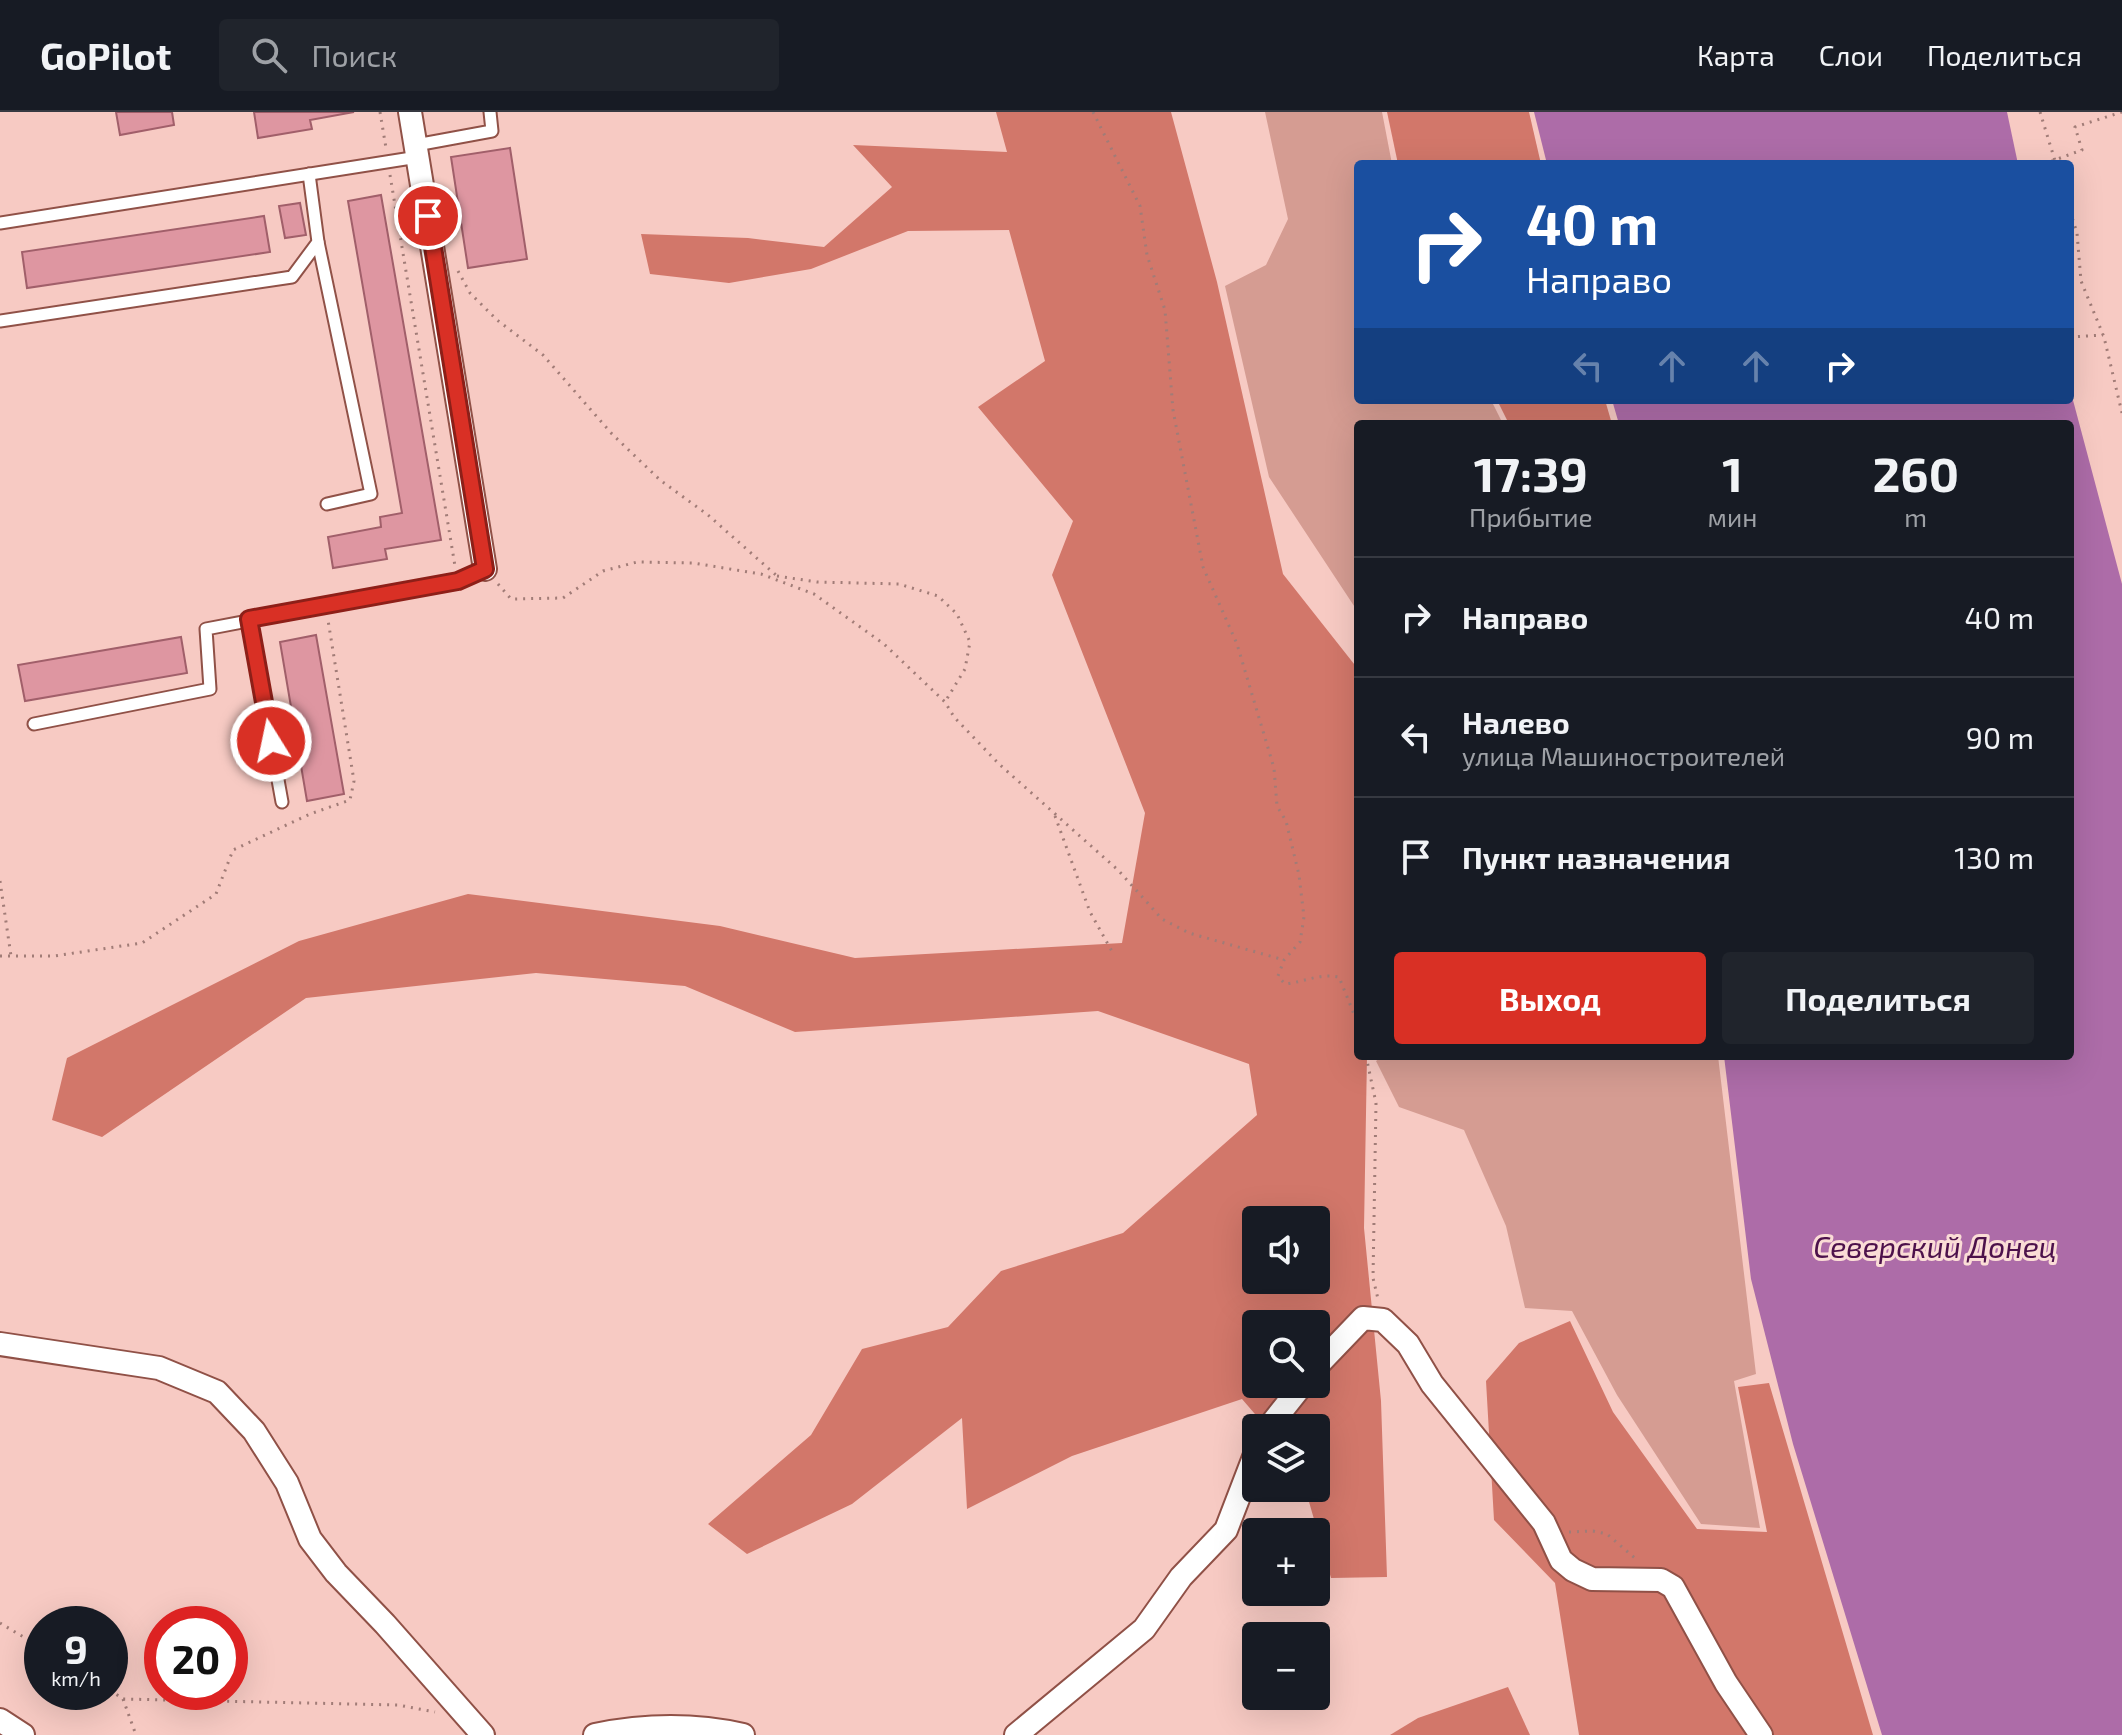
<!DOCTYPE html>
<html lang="ru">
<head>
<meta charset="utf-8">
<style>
  :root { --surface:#171b24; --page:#20242c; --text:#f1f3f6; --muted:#9ea1a6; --line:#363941; --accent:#d93025 }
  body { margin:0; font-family:"Exo 2",sans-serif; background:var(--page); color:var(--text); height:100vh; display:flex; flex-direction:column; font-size:30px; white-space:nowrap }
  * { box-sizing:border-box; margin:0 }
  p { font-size:26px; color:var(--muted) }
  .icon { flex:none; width:44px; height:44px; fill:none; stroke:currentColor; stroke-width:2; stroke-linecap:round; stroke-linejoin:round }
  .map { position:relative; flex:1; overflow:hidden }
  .drawer { position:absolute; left:1354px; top:308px; width:720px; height:640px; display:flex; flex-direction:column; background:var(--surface); border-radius:8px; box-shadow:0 8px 32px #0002 }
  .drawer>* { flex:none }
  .banner { position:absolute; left:1354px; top:48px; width:720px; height:244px; border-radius:8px; box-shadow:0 8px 32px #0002; background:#1a4fa0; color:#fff; overflow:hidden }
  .buttons { position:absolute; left:1242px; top:1094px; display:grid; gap:16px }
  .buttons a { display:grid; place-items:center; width:88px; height:88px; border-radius:8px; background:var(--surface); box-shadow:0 8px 32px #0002; font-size:40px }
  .speed { position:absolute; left:24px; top:1494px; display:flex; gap:16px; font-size:40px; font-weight:700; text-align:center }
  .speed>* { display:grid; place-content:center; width:104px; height:104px; border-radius:50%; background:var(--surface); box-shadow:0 8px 32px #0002; line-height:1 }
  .speed small { font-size:20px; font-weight:400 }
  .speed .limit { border:12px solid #d22; background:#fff; color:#111 }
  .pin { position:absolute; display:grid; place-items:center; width:68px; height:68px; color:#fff; margin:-34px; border:4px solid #fff; border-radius:50%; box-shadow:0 2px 8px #0007 }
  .me { position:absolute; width:88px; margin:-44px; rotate:350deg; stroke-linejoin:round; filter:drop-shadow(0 0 6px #0008) }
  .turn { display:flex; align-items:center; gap:28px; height:168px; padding:0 40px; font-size:36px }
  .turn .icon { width:104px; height:104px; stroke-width:2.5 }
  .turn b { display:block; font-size:56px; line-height:68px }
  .lanes { display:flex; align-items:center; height:76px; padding:0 40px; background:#0003; justify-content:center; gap:40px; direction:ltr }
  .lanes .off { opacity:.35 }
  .eta { display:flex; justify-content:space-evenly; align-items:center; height:136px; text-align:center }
  .eta b { font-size:48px; font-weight:700; line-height:56px }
  .cta { display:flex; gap:16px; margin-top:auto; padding:16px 40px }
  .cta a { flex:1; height:92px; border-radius:8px; background:var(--accent); color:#fff; font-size:32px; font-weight:700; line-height:92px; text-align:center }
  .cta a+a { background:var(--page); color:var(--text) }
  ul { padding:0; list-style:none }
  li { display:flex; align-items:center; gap:24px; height:120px; padding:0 40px; border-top:2px solid var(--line) }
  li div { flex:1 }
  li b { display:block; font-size:30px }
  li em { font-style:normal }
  header { display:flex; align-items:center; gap:48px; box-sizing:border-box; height:112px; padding:0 40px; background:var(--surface); border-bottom:2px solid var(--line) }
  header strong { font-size:38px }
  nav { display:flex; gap:44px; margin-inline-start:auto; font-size:28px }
  .search { width:560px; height:72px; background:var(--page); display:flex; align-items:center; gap:20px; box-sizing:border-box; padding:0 28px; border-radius:8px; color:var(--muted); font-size:30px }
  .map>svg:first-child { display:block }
</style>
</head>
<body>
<header>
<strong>GoPilot</strong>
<div class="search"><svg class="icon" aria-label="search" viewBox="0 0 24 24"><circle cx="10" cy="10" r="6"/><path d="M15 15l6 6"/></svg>Поиск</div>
<nav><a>Карта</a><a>Слои</a><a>Поделиться</a></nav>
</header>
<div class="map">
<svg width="2122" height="1623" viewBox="0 0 2122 1623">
  <rect width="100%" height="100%" fill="#f7cac3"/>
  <g fill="#d59c92">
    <polygon points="1265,0 1382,0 1392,52 1358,52 1358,288 1491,288 1503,312 1358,312 1358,500 1269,365 1225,174 1266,153 1288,107"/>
    <polygon points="1383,944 1718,944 1756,1262 1734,1269 1760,1416 1701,1412 1617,1283 1572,1199 1525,1196 1506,1114 1464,1018 1399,995 1376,949"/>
  </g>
  <g fill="#d2776a" fill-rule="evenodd">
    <path d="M996,0H1171L1217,170L1283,462L1358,557V944H1367L1364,1116L1381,1289L1387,1465L1331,1466L1305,1376H1316V1316H1267L1242,1287L1072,1344L967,1397L962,1306L852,1392L747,1442L708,1412L811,1323L862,1237L948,1215L1001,1159L1123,1121L1257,1003L1249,952L1098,899L795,920L685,874L536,861L306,886L102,1025L52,1008L67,946L299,829L468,782L720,814L855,846L1122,831L1145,701L1052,463L1073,409L978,295L1045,249L1009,118L908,119L811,157L729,171L650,162L641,122L748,126L824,135L892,75L853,33L1007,40ZM1256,1108H1316V1168H1256ZM1256,1212H1316V1272H1256Z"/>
    <polygon points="1387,0 1529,0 1541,52 1398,52"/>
    <polygon points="1497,288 1605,288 1612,312 1509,312"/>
    <polygon points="1570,1209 1613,1300 1697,1417 1767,1420 1738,1275 1769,1271 1873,1623 1579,1623 1555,1471 1494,1408 1486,1269 1519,1231"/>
    <polygon points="1508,1575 1530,1623 1390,1623 1418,1606"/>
  </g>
  <g fill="#ad6ca8">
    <polygon points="1534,0 2007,0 2018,52 1547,52"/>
    <polygon points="2070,277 2122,472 2122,1623 1882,1623 1793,1332 1751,1167 1724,944 2070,944 2070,312 1619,312 1612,288 2070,288"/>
  </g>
  <g fill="#de96a1" stroke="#a15f6a" stroke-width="2">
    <polygon points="116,0 172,0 174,13 120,23"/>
    <polygon points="254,0 354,0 310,8 312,17 258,26"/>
    <polygon points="510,36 527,147 468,156 451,45"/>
    <polygon points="381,83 441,428 385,437 387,447 333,456 328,425 381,415 380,405 402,401 348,89"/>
    <polygon points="300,91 306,123 285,126 279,94"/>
    <polygon points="264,104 270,140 27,176 22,140"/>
    <polygon points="316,523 344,682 307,689 280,530"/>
    <polygon points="181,525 187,561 25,589 18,553"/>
  </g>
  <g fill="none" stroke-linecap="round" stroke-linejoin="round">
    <g stroke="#905147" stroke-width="15">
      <g id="service">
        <polyline points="416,33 492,19 490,0"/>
        <polyline points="0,111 418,45"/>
        <polyline points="318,130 371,382 327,392"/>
        <polyline points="0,209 292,165 318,130 309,62"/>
        <polyline points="249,507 282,690"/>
        <polyline points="34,612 210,577 206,517 458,469 485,457"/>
      </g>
    </g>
    <g stroke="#905147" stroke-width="26">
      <g id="minor">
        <polyline points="410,0 485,457"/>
        <polyline points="0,1232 159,1256 217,1280 254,1319 287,1371 310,1427 336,1461 385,1512 483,1623"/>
        <polyline points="1316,1255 1363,1206 1383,1208 1408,1232 1432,1272 1544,1411 1561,1448 1573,1458 1592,1467 1661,1468 1673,1475 1726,1571 1761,1623"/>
        <polyline points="1268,1316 1303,1272"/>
        <polyline points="0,1608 23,1623"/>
        <path d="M595,1623C644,1613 694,1612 743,1623"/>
        <polyline points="1016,1623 1144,1517 1181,1465 1226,1418 1256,1340"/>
      </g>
    </g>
    <g stroke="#a17c77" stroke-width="3" stroke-dasharray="2 6" stroke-linecap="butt">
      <polyline points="380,0 386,36"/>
      <path d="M1093,0L1140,94L1147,143L1165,198L1173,298L1203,455L1237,532L1274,656L1277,694L1286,709L1299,763L1304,805L1300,830L1284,848L1278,864L1285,872C1305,870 1319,861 1339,865L1358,912"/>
      <polyline points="2040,0 2056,52"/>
      <polyline points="2044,52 2082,38 2075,15 2122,0"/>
      <polyline points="390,63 455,454"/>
      <polyline points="2070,99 2077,121 2081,169 2104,225 2122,301"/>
      <polyline points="458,159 470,181 497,208 543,243 612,322 660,368 708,403 777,464"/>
      <polyline points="2070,225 2103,223"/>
      <polyline points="777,464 817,470 899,472 938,484 957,502 970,530 965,557 945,590"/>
      <polyline points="498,472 511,487 563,486 603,459 637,450 693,451 761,462 814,482 884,532 945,590 954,605 999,652 1118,758 1162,807 1189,821 1284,848"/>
      <polyline points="1055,704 1090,800 1114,843"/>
      <polyline points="0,769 11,844"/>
      <polyline points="0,844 54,844 142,831 216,782 233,738 310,702 350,688 354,669 328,508"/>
      <polyline points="1366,944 1376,991 1373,1166 1378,1187"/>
      <polyline points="1569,1420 1593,1419 1607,1422 1636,1447"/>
      <polyline points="0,1511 42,1536"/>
      <polyline points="110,1578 123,1587 398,1593 435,1600"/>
      <polyline points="123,1587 136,1623"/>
    </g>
    <use href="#service" stroke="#fff" stroke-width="11"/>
    <use href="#minor" stroke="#fff" stroke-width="22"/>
  </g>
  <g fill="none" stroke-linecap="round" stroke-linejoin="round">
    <g stroke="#8d1f18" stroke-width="20">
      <polyline id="route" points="271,629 249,507 458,469 485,457 428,104"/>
    </g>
    <use href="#route" stroke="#d93025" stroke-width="14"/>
  </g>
  <g text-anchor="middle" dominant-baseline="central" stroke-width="6" stroke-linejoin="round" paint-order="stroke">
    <g font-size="30" font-style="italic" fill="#4d114b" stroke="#fadcd6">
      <text x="1935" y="1134">Северский Донец</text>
    </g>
  </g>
</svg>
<div class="buttons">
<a><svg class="icon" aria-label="sound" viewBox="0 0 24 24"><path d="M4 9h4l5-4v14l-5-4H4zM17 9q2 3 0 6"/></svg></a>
<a><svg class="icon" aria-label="search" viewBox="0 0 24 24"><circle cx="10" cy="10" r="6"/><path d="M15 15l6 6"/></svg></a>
<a><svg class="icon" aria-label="layers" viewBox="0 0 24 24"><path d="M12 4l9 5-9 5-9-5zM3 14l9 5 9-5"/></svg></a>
<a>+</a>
<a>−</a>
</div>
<div class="speed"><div>9<small>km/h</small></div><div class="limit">20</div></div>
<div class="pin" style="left:428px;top:104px;background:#d93025"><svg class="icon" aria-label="arrive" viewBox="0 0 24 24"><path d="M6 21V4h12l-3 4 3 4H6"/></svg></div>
<svg class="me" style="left:271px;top:629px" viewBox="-20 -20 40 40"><circle r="17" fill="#d93025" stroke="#fff" stroke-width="3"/><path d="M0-11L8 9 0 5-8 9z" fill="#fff"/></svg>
<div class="banner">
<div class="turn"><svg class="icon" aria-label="right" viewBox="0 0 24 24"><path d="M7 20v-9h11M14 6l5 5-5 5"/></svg><div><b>40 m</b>Направо</div></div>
<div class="lanes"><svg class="icon off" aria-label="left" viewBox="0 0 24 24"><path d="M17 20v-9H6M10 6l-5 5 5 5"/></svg><svg class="icon off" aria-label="ahead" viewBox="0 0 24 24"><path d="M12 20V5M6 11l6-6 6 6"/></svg><svg class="icon off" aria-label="ahead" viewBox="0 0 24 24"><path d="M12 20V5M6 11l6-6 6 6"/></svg><svg class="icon" aria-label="right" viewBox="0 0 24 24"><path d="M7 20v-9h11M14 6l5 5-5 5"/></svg></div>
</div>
<section class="drawer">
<div class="eta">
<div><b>17:39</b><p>Прибытие</p></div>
<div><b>1</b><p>мин</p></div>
<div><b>260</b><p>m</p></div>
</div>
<ul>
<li><svg class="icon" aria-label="right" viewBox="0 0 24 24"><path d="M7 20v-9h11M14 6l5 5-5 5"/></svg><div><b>Направо</b></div><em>40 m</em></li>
<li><svg class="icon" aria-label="left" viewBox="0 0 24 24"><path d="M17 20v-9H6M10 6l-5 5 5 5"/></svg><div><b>Налево</b><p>улица Машиностроителей</p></div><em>90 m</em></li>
<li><svg class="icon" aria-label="arrive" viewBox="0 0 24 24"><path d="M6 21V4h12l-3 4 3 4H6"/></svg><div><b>Пункт назначения</b></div><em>130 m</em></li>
</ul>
<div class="cta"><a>Выход</a><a>Поделиться</a></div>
</section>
</div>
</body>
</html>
